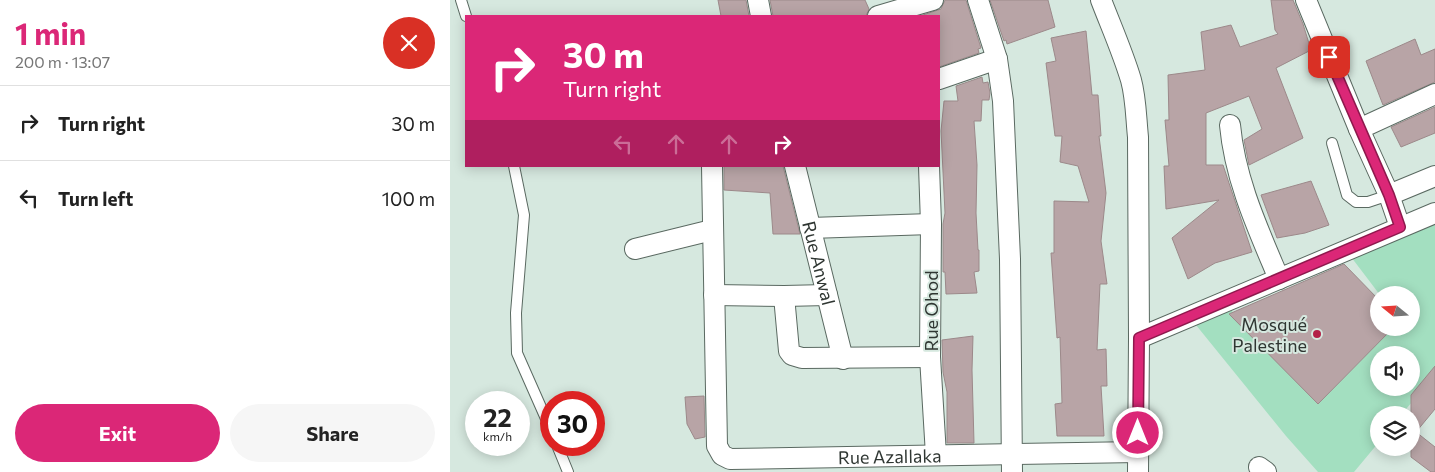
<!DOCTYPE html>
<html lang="en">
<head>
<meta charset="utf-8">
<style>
  :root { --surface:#fff; --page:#f6f6f6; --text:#222; --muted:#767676; --line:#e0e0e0; --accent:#db2777 }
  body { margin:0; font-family:Commissioner,sans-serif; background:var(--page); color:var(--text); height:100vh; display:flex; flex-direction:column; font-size:19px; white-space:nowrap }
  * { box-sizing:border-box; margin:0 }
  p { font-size:16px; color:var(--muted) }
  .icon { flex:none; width:28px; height:28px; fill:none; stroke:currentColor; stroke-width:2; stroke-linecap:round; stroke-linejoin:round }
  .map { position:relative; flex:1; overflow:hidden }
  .drawer { display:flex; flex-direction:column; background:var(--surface); width:450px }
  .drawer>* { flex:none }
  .guide { position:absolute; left:15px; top:15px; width:475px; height:152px; border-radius:0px; box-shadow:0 2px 12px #0003; background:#db2777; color:#fff; overflow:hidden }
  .needle { width:32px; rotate:288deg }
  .fabs { position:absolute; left:920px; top:286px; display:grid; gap:10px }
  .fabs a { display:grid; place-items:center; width:50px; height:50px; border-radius:50%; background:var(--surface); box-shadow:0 2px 12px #0003; font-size:25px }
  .speed { position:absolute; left:15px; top:391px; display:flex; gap:10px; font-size:25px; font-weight:700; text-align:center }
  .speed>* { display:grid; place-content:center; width:65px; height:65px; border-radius:50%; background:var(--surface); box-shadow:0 2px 12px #0003; line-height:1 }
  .speed small { font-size:12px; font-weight:400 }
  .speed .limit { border:8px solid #d22; background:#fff; color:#111 }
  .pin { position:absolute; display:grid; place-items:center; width:42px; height:42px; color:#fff; margin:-21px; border-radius:10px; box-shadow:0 2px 8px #0006 }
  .me { position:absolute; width:55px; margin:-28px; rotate:0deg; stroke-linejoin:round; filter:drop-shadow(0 0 4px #0008) }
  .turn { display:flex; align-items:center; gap:18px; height:105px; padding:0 15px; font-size:22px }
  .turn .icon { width:65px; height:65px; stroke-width:2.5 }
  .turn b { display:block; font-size:35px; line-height:42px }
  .lanes { display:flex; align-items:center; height:48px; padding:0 15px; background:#0003; justify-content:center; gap:25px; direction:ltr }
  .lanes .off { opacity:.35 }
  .round { display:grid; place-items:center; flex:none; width:52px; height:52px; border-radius:26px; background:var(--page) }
  .summary { display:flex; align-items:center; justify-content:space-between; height:85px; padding:0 15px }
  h1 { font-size:30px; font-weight:700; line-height:38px; color:var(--accent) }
  .action { display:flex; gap:10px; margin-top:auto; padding:10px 15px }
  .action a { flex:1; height:58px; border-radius:30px; background:var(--accent); color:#fff; font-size:20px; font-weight:700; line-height:58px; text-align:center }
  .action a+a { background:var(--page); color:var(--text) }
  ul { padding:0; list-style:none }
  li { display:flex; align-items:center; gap:15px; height:75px; padding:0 15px; border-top:1px solid var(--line) }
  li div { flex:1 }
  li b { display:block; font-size:19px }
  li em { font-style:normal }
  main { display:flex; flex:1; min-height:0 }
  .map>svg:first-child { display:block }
</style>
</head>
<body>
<main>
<section class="drawer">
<div class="summary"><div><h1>1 min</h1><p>200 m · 13:07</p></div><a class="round" style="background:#d93025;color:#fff"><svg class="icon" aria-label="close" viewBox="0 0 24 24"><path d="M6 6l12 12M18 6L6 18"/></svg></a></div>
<ul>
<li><svg class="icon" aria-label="right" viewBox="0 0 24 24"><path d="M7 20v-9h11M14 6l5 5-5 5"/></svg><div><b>Turn right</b></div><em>30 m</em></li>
<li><svg class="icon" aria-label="left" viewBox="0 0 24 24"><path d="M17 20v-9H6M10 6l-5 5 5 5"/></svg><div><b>Turn left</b></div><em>100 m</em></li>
</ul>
<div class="action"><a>Exit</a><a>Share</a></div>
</section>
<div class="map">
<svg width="985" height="472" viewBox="0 0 985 472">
  <rect width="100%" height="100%" fill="#d6e8df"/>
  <path fill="#a3dfc0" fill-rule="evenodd" d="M985,208V375L951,415H929V442L904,472H868L836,436L733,309L767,295L868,404L943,328H961V295H930L892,245ZM929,355H961V388H929Z"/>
  <g fill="#b8a4a6" stroke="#9c898a">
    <polygon points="268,0 296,0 299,16 271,16"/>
    <polygon points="320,0 415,0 419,9 416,16 323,16"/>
    <polygon points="495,0 516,0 531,48 528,49 529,53 489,67 489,16 470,16 491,9"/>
    <polygon points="540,0 598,0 605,27 557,44 556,40 554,41"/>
    <polygon points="821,0 843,0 853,24 861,50 826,68 853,138 799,165 794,140 812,129 799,96 756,113 756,165 773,165 802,252 765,263 738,279 722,238 769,200 716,209 714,166 719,166 715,120 719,120 718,75 755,70 751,32 781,25 790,47 828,34 825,30"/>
    <polygon points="636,31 642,95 648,95 651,136 649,136 656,193 651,241 657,284 650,284 647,350 656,349 657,386 651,386 654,436 607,436 605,404 612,403 610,337 607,338 601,253 604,253 604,201 639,202 628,166 610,162 612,136 605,136 596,63 606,61 601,38"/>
    <polygon points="965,39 971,55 985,49 985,82 933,105 916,61"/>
    <polygon points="532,77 533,83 538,82 540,93 539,100 532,100 531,121 524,121 527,165 526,213 528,250 529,250 529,271 524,272 527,293 496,294 495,272 493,272 493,224 495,213 491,131 494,101 508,101 506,86"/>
    <polygon points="985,107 985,133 951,147 941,127"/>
    <polygon points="274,166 333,166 350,234 323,234 320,193 274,190"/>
    <polygon points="861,181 879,225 855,233 827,238 811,195"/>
    <polygon points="894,264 929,300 929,328 943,328 868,404 779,314"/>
    <polygon points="523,336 522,370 524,443 497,443 497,392 493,372 492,340"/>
    <polygon points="985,366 985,409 966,432 985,447 985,472 981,472 961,457 961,395"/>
    <polygon points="254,396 255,437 245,439 237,424 235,397"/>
  </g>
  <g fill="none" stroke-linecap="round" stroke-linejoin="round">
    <g stroke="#5a6961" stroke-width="12">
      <g id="service">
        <polyline points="11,0 16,16"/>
        <polyline points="882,143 897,195 906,202 918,202 939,195"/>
        <polyline points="64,166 74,215 66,313 67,353 101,430"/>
        <polyline points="107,445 118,472"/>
      </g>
    </g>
    <g stroke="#5a6961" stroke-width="22">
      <g id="minor">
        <polyline points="308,0 311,16"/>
        <polyline points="528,0 547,59 553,101 560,259 562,472"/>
        <path d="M651,0C661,26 673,53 681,80C686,98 686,118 688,137L689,338L688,472"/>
        <polyline points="856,0 909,129 939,195 950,227"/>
        <polyline points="428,16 483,0"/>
        <polyline points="489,79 547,59"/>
        <path d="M780,125C785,180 808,229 829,279"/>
        <polyline points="909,129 985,94"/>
        <path id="s1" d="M262,166L267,446L272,455L280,459L688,452"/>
        <path id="s2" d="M345,166L393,359"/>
        <polyline points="479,166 481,224 480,357 486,455"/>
        <polyline points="939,195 985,176"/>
        <polyline points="360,228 481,224"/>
        <polyline points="185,249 262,230"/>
        <polyline points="264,295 334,296 377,295"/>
        <polyline points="334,296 339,351 342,355 352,358 480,357"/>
        <polyline points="689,338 985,213"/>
        <polyline points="809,467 816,472"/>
      </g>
    </g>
    <use href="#service" stroke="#fff" stroke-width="10"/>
    <use href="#minor" stroke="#fff" stroke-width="20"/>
  </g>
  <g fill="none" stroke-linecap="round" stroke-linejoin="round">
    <g stroke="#8e194d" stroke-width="12">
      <polyline id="route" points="688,433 689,338 950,227 939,195 879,57"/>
    </g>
    <use href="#route" stroke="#db2777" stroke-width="9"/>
  </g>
  <circle fill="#b32148" stroke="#d6e8df" stroke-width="2" cx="867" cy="334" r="5"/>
  <g text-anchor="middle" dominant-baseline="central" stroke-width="4" stroke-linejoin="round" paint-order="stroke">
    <g font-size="18" fill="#2f3632" stroke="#d6e8df">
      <text stroke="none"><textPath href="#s2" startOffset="100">Rue Anwal</textPath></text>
      <text transform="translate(481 311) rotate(-90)">Rue Ohod</text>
      <text stroke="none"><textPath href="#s1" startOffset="459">Rue Azallaka</textPath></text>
    </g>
    <g font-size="18" fill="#2f3632" stroke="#d6e8df" text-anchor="end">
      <text x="857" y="324">Mosqué<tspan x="857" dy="21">Palestine</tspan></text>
    </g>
  </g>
</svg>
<div class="fabs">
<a><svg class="needle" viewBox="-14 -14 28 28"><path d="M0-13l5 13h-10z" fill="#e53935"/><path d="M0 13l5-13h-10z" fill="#767676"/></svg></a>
<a><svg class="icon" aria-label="sound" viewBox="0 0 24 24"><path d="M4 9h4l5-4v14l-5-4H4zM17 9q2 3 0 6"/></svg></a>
<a><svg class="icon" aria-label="layers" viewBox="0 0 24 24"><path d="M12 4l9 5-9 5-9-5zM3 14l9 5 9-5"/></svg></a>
</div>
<div class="speed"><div>22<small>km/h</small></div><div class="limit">30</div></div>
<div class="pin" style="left:879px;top:57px;background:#d93025"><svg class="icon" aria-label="arrive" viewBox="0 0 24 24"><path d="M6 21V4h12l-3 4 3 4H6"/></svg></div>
<svg class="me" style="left:688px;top:433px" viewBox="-20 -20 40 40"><circle r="17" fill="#db2777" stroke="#fff" stroke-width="3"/><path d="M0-11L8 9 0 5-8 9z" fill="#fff"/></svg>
<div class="guide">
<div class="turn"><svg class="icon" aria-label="right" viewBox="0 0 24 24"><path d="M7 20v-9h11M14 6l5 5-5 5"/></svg><div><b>30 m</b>Turn right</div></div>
<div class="lanes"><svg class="icon off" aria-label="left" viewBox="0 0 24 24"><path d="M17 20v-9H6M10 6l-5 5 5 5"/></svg><svg class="icon off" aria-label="ahead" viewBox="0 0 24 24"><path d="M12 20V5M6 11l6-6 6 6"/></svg><svg class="icon off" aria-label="ahead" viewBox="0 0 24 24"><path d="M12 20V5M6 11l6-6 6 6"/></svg><svg class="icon" aria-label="right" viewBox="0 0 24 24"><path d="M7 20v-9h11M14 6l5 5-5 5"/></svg></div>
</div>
</div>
</main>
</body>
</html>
